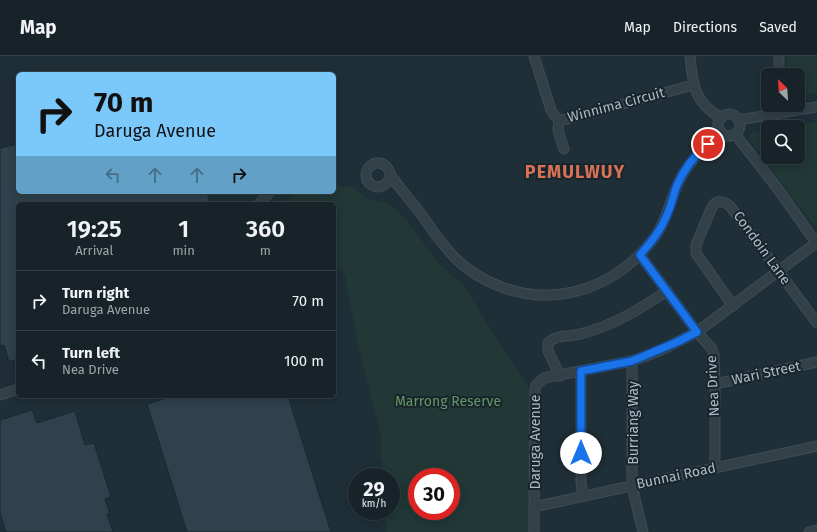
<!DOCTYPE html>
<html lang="en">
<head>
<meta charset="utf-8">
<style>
  :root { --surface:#172329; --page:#202b31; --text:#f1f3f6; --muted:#9ea4a8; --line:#364046 }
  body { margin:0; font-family:"Fira Sans",sans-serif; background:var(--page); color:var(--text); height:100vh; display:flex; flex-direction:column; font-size:15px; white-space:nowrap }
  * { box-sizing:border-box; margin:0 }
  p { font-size:13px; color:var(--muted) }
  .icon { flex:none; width:22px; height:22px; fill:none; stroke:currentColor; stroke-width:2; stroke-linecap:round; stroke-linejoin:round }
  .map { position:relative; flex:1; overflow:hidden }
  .side { position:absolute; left:16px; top:146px; width:320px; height:196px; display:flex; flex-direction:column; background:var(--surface); border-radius:6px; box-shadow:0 2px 10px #0003,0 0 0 1px var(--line) }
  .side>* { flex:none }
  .guide { position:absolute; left:16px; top:16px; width:320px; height:122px; border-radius:6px; box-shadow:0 2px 10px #0003,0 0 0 1px var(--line); background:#7bc8fb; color:#111; overflow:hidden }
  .needle { width:26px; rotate:335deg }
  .controls { position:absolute; left:761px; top:12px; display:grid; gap:8px }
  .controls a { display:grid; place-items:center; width:44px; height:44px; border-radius:6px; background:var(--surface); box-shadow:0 2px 10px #0003,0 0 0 1px var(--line); font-size:20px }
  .speed { position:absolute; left:348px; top:412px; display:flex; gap:8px; font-size:20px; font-weight:700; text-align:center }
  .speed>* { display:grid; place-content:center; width:52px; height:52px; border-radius:50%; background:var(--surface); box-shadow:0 2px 10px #0003,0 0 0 1px var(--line); line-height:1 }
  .speed small { font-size:10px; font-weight:400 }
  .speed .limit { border:6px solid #d22; background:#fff; color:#111 }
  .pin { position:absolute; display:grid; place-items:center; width:34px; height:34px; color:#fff; margin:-17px; border:2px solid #fff; border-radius:50%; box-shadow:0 1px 4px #0007 }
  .me { position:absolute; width:44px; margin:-22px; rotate:0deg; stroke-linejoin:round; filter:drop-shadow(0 0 3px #0008) }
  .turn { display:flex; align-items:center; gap:14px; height:84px; padding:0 12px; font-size:18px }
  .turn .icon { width:52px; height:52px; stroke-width:2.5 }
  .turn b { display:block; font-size:28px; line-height:34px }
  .lanes { display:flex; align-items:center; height:38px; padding:0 12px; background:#0003; justify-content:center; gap:20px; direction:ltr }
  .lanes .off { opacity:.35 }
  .eta { display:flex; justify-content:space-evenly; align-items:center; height:68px; text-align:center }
  .eta b { font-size:24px; font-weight:600; line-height:28px }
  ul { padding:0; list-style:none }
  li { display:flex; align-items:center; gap:12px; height:60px; padding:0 12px; border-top:1px solid var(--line) }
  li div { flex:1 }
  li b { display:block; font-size:15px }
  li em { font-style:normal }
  header { display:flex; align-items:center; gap:24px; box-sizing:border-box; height:56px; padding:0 20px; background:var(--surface); border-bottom:1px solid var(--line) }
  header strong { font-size:19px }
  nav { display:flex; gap:22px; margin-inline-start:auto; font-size:14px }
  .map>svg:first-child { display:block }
</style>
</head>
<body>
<header>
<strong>Map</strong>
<nav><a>Map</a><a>Directions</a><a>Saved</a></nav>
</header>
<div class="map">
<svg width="817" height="476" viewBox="0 0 817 476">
  <rect width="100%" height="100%" fill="#1f2f37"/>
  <g fill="#213836" fill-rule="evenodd">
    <polygon points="787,0 817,0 817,37 798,40 798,19 787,19"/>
    <polygon points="817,66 817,174 749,83 751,77 768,73 768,101 798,101 798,71 781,71"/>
    <path d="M334,129L354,131L366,142L385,146L395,152L414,173L431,198L442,211L463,229L529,333V476H387L384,455H391V421H383V407L381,403V380L358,290L345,219L334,207V148H280L300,136H334ZM417,421H451V455H417Z"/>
  </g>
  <g fill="#2e414c" stroke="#1a272e">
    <polygon points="18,88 18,136 207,136 210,148 18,148 18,303 9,306 4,289 0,290 0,92"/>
    <polygon points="173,340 288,340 331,476 187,476 147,348"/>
    <polygon points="32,354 37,367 75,355 85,389 94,387 111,441 105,443 110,457 107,458 113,476 6,476 0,457 0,364"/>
  </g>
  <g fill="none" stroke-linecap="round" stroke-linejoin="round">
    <g stroke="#3f4c54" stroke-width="11">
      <g id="minor">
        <polyline points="534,0 551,54 554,59 559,64 568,63 693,29"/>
        <path d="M690,0C693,29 694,46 721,62"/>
        <polyline points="779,0 779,19"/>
        <circle cx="729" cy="69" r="11"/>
        <polyline points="559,64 558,75 564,93"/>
        <polyline points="738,64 817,51"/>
        <polyline points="735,78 778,133 817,188"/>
        <circle cx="378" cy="119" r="12"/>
        <path d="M390,118C398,131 409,142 418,154C435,177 451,204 477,219C539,257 611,239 654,182C666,167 669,147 677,130C686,107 704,93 721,76"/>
        <polyline points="259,148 270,136"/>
        <polyline points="640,199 697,276 712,293 714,299 715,328 715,412"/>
        <path d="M733,250L696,197V189L712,151C717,143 724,145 730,150L817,267"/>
        <polyline points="632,305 632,430 643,476"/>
        <polyline points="581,315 581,427 583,440"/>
        <path d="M560,320L548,295V287C557,278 569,281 580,278C615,269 638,254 667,235"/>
        <polyline points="715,328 817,306"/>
        <polyline points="0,339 18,333"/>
        <polyline points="534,451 817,390"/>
        <polyline points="534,476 535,333 536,329 544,322 632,305 659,295 697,276 816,187"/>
        <polyline points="809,476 817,474"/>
      </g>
    </g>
    <use href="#minor" stroke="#324048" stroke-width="9"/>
  </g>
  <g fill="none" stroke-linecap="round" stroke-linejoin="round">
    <g stroke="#114b97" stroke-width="10">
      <path id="route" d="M581,397V315L632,305L677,286L697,276L640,199C650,187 660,176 666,161C671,151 673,140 677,129C684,113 695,99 708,88"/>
    </g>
    <use href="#route" stroke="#1a73e8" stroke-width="7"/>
  </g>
  <g text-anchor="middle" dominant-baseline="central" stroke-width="4" stroke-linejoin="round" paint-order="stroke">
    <g font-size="14" fill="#acbbc5" stroke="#18252c">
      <text transform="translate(616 49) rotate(-15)">Winnima Circuit</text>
      <text transform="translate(762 192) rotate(54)">Condoin Lane</text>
      <text transform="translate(766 317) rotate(-12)">Wari Street</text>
      <text transform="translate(713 330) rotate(-93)">Nea Drive</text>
      <text transform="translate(633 367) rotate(-90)">Burriang Way</text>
      <text transform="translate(535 386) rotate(-90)">Daruga Avenue</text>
      <text transform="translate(676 420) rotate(-12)">Bunnai Road</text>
    </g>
    <g font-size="14" fill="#649664" stroke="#18252c">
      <text x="448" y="345">Marrong Reserve</text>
    </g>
    <g font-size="18" font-weight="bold" letter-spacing="1" fill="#d77256" stroke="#18252c">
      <text x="575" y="116">PEMULWUY</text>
    </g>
  </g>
</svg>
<div class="controls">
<a><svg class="needle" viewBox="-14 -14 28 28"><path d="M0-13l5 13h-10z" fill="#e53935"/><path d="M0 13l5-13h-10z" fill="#9ea4a8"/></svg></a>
<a><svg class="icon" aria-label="search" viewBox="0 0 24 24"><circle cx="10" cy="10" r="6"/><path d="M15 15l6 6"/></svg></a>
</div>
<div class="speed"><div>29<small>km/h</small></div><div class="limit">30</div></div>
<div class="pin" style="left:708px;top:88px;background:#d93025"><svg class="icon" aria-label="arrive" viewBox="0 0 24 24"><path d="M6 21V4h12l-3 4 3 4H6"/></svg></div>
<svg class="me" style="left:581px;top:397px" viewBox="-20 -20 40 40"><circle r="19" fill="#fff"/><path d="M0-13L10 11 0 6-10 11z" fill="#1a73e8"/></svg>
<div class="guide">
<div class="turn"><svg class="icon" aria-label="right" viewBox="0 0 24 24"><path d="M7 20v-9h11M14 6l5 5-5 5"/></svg><div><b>70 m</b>Daruga Avenue</div></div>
<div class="lanes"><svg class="icon off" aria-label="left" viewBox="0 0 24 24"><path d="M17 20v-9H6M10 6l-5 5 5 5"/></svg><svg class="icon off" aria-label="ahead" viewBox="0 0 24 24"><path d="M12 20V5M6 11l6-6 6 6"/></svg><svg class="icon off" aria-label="ahead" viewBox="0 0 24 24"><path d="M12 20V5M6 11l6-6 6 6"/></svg><svg class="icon" aria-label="right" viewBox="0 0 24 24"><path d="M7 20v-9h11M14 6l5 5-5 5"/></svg></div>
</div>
<section class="side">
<div class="eta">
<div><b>19:25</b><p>Arrival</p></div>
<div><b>1</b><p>min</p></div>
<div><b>360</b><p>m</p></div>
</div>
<ul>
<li><svg class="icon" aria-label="right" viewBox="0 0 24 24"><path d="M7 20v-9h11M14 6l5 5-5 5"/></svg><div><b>Turn right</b><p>Daruga Avenue</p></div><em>70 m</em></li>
<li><svg class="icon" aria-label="left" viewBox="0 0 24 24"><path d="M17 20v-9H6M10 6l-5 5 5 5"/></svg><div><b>Turn left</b><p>Nea Drive</p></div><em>100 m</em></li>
</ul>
</section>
</div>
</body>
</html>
